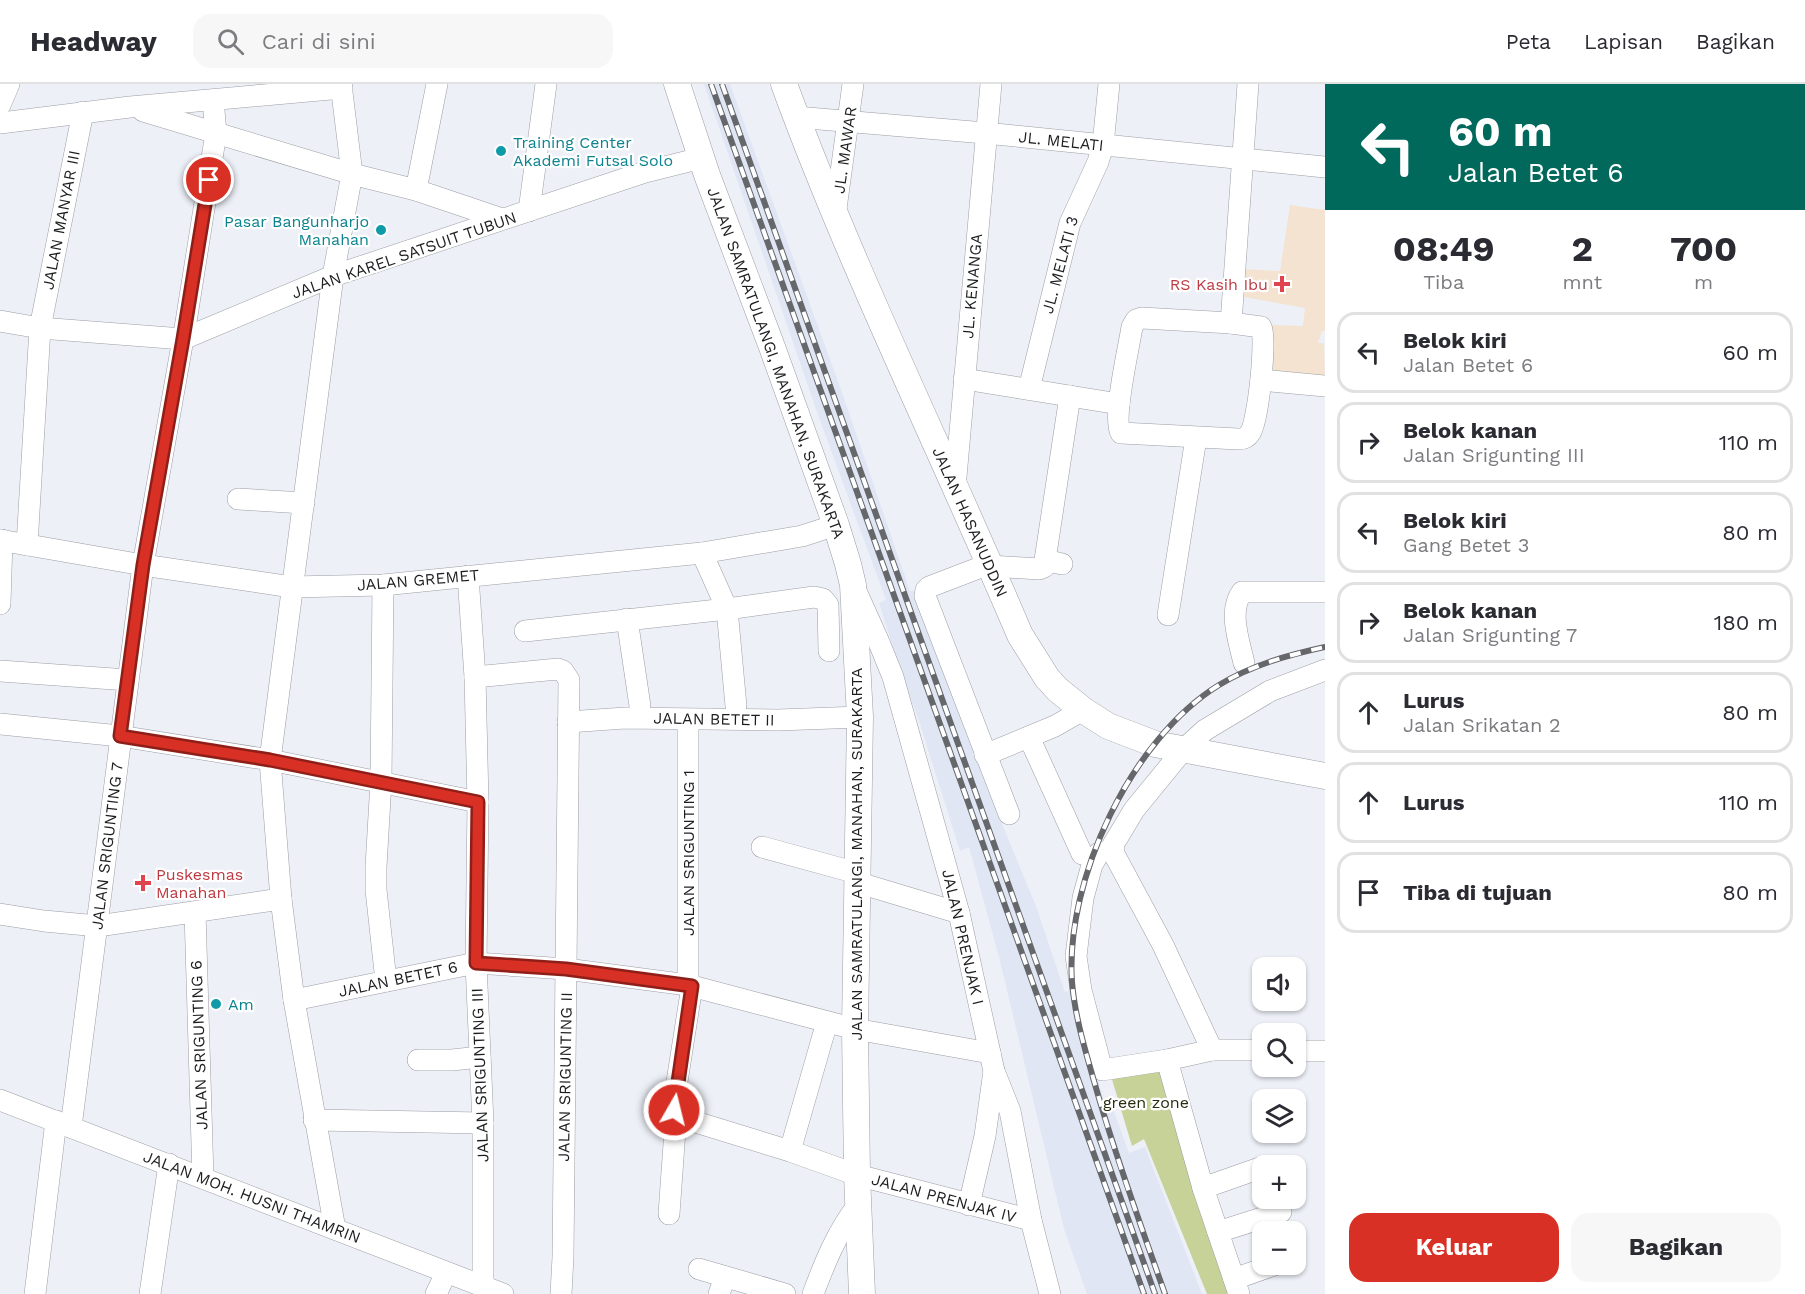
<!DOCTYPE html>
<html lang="id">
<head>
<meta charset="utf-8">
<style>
  :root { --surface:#fff; --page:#f7f7f7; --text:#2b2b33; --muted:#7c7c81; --line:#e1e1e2; --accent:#d93025 }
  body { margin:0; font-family:"Work Sans",sans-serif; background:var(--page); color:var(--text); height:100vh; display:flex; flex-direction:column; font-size:22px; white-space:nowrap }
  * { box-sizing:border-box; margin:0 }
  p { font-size:20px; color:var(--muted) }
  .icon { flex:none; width:33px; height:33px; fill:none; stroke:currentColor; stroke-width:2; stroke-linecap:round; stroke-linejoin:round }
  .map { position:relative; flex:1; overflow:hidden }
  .side { display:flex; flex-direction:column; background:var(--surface); width:480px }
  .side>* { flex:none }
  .top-card { background:#00695c; color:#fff; overflow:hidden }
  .tools { position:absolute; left:1252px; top:873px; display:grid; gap:12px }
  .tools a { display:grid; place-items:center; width:54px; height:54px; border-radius:12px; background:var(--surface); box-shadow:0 2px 4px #0004; font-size:30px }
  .pin { position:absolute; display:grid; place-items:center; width:51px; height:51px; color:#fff; margin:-26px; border:3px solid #fff; border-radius:50%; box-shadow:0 2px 6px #0007 }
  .me { position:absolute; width:66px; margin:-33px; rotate:8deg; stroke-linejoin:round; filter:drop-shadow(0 0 4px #0008) }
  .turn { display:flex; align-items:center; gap:21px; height:126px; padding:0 24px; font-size:27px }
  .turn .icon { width:78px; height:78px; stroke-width:2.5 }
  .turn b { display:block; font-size:42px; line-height:51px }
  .eta { display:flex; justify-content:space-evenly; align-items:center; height:102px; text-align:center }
  .eta b { font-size:36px; font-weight:700; line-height:42px }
  .primary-button { display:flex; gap:12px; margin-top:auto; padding:12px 24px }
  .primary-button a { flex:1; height:69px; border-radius:18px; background:var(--accent); color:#fff; font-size:24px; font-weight:700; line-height:69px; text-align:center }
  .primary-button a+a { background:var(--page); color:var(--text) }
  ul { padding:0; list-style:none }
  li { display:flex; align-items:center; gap:18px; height:81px; margin:0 12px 9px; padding:0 12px; border:3px solid var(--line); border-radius:18px }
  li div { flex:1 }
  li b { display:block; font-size:22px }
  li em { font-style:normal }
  header { display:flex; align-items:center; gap:36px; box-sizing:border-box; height:84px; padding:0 30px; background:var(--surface); border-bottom:2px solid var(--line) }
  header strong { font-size:28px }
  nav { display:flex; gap:33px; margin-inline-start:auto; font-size:21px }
  .search { width:420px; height:54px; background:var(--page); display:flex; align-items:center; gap:15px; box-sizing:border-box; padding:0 21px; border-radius:18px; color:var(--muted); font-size:22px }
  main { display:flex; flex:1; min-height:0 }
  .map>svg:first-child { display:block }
</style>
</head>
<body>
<header>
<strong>Headway</strong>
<div class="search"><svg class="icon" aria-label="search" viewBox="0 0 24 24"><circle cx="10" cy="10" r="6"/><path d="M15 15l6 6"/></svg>Cari di sini</div>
<nav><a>Peta</a><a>Lapisan</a><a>Bagikan</a></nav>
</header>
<main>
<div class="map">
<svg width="1325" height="1210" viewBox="0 0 1325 1210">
  <rect width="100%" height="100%" fill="#edf0f7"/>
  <polygon fill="#e0e6f4" points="704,0 730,0 844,314 910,507 915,506 988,706 1036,822 1065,908 1077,904 1090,967 1103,1014 1113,1025 1129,1069 1145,1063 1202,1210 1087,1210 1064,1145 1000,877 969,763 960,767 919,637 900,585 879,519 886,516 818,331"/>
  <polygon fill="#f5e3d2" points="1290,121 1325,126 1325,247 1322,247 1318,259 1324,259 1325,300 1268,295 1272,241 1303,242 1305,224 1239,212 1241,185 1280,187"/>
  <polygon fill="#c6d298" points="1164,983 1233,1210 1207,1210 1144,1055 1132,1062 1111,992"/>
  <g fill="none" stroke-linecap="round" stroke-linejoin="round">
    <g stroke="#9b9ea4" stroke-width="22">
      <g id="minor">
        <polyline points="0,21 9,0"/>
        <polyline points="143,27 349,89"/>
        <polyline points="796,33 985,49 1325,83"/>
        <polyline points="0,39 130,23 342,4"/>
        <polyline points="352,90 416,106 502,135"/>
        <polyline points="416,106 437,0"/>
        <polyline points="529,127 546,0"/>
        <polyline points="835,132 853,0"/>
        <path d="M1142,234L1231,239L1261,243C1267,254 1258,339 1250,349C1247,354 1243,355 1238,355L1121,349C1112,335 1129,263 1132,243L1136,236Z"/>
        <polyline points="0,237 40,244 183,255 333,192 645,88 701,74"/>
        <polyline points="1231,239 1248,0"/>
        <polyline points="964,295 1119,320"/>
        <polyline points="1261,296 1325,302"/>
        <polyline points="1029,305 1070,139 1098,78 1103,61 1109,0"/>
        <polyline points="955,404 991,0"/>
        <polyline points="238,415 304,419"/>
        <polyline points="0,456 143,481 292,503 383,501 702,469 802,452 836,441"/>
        <polyline points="27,461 40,244 83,28"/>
        <polyline points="702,469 727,525 736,622"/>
        <polyline points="989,480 929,503 926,506 925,512 1009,730"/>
        <polyline points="1062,480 1045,476 1070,312"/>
        <polyline points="990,482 1039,485 1044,483 1045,476"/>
        <polyline points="468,492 475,593 478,718 476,879 483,1039 483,1202"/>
        <polyline points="383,501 381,697 376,783 376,806 386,897"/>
        <polyline points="856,507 878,556 893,593 959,829 994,987 1010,1027 1031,1136 1050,1210"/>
        <polyline points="0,520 2,456"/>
        <polyline points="1168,531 1196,354"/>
        <polyline points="627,535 640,622"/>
        <polyline points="525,547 727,525 814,513 823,515 828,521 829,567"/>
        <path d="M1244,579C1239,557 1228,527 1242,508H1325"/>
        <polyline points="0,587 128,596"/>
        <polyline points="475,593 558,585 563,587 569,596 563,1173 561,1210"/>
        <polyline points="688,636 688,901"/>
        <polyline points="568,638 625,634 778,636 860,633"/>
        <polyline points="0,640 120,652 270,676 478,718"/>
        <polyline points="1029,653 1082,770"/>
        <polyline points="985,671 1055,642 1083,626"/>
        <polyline points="762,763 857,789"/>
        <polyline points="1113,766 1099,769 1092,781 1083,814 1076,872 1081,906 1102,986 1167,976 1212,966 1263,966"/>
        <polyline points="856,798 959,829"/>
        <polyline points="195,828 203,1094"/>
        <polyline points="0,830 44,837 98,842 281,815"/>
        <polyline points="692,902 674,1017 673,1026 676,1032 790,1067 857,1091 1031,1136"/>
        <polyline points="294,916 476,879 566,885 688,901 855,945 990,969"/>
        <polyline points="1212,966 1163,861 1114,770 1113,761 1134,726 1183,666 1205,646 1270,607 1325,586"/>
        <polyline points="1296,967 1325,967"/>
        <polyline points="418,976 452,976 480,973"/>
        <polyline points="1167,976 1203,1104 1239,1210"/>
        <polyline points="0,1016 503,1210"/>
        <polyline points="314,1036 483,1039"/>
        <polyline points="71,1043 143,481 186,238 216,49 213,16"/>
        <polyline points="790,1067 827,938"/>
        <polyline points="1203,1104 1260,1084"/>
        <polyline points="969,1121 985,1052 994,987"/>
        <polyline points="669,1130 676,1032"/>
        <polyline points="335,1145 294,916 281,815 270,676 333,192 352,90 341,0"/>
        <polyline points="1218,1148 1281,1128"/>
        <polyline points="699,1185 785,1210"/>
        <polyline points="1234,1195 1277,1180"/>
        <polyline points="35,1210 56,1037"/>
        <polyline points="150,1210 169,1080"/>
        <polyline points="436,1210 446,1189"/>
        <polyline points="719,1210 725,1193"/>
        <path d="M813,1210C825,1178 837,1148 858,1121"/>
      </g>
    </g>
    <g stroke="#9b9ea4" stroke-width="27">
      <g id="major">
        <polyline points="677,0 707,91 772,263 836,441 848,480 853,501 860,633 855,945 857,1091 862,1210"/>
        <path d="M784,0C853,188 942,367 1020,551L1047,594L1058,606L1083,626L1108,642L1155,660L1325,692"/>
      </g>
    </g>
    <use href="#minor" stroke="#fff" stroke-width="21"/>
    <use href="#major" stroke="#fff" stroke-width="26"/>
    <g stroke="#65676b" stroke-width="6">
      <g id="rail">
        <polyline points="711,0 1144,1210"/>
        <polyline points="722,0 1155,1210"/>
        <path d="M1165,1210C1141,1142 1116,1074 1096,1004C1086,969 1075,934 1072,898C1065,796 1131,655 1219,601C1252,581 1288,571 1325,563"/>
      </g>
    </g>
    <use href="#rail" stroke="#fff" stroke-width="4" stroke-dasharray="11" stroke-linecap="butt"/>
  </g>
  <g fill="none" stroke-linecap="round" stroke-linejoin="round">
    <g stroke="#8d1f18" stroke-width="15">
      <polyline id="route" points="209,96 183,255 143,481 120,652 270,676 478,718 476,879 566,885 692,902 674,1026"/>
    </g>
    <use href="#route" stroke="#d93025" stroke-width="10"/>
  </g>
  <g fill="#0f9aa8" stroke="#fff" stroke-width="2">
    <circle cx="501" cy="67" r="6"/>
    <circle cx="381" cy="146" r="6"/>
    <circle cx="216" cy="920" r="6"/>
  </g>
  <g fill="#e0444e" stroke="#fff" stroke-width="2">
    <path d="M1279 191h6v6h6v6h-6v6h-6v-6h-6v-6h6z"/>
    <path d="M140 790h6v6h6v6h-6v6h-6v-6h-6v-6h6z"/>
  </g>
  <g text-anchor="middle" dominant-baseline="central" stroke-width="4.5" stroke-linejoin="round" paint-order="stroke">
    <g font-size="16" fill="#1c1d1f" stroke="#fff">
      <text transform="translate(1061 57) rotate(6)">JL. MELATI</text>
      <text transform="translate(845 66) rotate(-82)">JL. MAWAR</text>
      <text transform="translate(61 136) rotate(-79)">JALAN MANYAR III</text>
      <text transform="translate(404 171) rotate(-19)">JALAN KAREL SATSUIT TUBUN</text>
      <text transform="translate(1060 181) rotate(-75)">JL. MELATI 3</text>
      <text transform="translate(972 202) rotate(-85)">JL. KENANGA</text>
      <text transform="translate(776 279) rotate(70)">JALAN SAMRATULANGI, MANAHAN, SURAKARTA</text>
      <text transform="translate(970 438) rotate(66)">JALAN HASANUDDIN</text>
      <text transform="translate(418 496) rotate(-5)">JALAN GREMET</text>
      <text transform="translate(714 635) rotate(1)">JALAN BETET II</text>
      <text transform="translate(107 762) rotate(-83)">JALAN SRIGUNTING 7</text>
      <text transform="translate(688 769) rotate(-90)">JALAN SRIGUNTING 1</text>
      <text transform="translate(856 770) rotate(-90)">JALAN SAMRATULANGI, MANAHAN, SURAKARTA</text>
      <text transform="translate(963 853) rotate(77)">JALAN PRENJAK I</text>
      <text transform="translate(398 895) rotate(-12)">JALAN BETET 6</text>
      <text transform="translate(199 961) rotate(-92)">JALAN SRIGUNTING 6</text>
      <text transform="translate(480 991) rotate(-92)">JALAN SRIGUNTING III</text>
      <text transform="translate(565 993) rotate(-89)">JALAN SRIGUNTING II</text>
      <text transform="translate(252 1113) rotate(21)">JALAN MOH. HUSNI THAMRIN</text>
      <text transform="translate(944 1114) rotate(15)">JALAN PRENJAK IV</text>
    </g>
    <g font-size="16" fill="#0d838f" stroke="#fff" text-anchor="start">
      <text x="513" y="58">Training Center<tspan x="513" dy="18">Akademi Futsal Solo</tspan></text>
      <text x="369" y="137" text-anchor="end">Pasar Bangunharjo<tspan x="369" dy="18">Manahan</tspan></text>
      <text x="228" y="920">Am</text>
    </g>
    <g font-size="16" fill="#be3a42" stroke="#fff" text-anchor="end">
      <text x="1268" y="200">RS Kasih Ibu</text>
      <text x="156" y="790" text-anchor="start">Puskesmas<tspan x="156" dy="18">Manahan</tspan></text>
    </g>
    <g font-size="16" fill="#282c0f" stroke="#fff">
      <text x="1146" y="1018">green zone</text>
    </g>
  </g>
</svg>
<div class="tools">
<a><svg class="icon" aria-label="sound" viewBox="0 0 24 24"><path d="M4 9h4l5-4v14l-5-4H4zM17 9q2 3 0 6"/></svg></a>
<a><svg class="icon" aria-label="search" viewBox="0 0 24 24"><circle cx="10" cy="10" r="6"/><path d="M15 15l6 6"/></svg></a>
<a><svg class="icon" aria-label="layers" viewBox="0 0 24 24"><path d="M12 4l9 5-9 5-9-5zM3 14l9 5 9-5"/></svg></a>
<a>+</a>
<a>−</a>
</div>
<div class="pin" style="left:209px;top:96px;background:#d93025"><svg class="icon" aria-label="arrive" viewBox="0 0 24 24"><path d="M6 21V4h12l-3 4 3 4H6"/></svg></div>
<svg class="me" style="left:674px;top:1026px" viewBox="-20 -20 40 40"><circle r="17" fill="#d93025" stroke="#fff" stroke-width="3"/><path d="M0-11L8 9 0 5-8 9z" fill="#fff"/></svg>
</div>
<section class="side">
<div class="top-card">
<div class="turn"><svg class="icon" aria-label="left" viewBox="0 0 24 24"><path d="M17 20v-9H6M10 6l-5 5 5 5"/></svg><div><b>60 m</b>Jalan Betet 6</div></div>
</div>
<div class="eta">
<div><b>08:49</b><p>Tiba</p></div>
<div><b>2</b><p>mnt</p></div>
<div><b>700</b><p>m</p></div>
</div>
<ul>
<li><svg class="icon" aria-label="left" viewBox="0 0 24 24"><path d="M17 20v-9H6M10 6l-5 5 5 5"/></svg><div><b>Belok kiri</b><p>Jalan Betet 6</p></div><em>60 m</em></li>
<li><svg class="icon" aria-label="right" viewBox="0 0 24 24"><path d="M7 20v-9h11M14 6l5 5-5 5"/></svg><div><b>Belok kanan</b><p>Jalan Srigunting III</p></div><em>110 m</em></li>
<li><svg class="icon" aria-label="left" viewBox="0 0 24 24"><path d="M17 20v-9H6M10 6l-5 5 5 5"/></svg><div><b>Belok kiri</b><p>Gang Betet 3</p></div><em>80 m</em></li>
<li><svg class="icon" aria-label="right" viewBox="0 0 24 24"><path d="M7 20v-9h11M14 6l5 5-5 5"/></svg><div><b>Belok kanan</b><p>Jalan Srigunting 7</p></div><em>180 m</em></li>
<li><svg class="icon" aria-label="ahead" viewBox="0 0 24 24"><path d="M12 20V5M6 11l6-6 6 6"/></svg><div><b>Lurus</b><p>Jalan Srikatan 2</p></div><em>80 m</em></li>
<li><svg class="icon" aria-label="ahead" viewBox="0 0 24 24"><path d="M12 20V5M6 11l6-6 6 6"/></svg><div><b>Lurus</b></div><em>110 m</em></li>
<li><svg class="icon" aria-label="arrive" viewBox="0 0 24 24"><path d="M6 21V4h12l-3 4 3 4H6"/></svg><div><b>Tiba di tujuan</b></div><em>80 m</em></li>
</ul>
<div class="primary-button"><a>Keluar</a><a>Bagikan</a></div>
</section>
</main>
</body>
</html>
